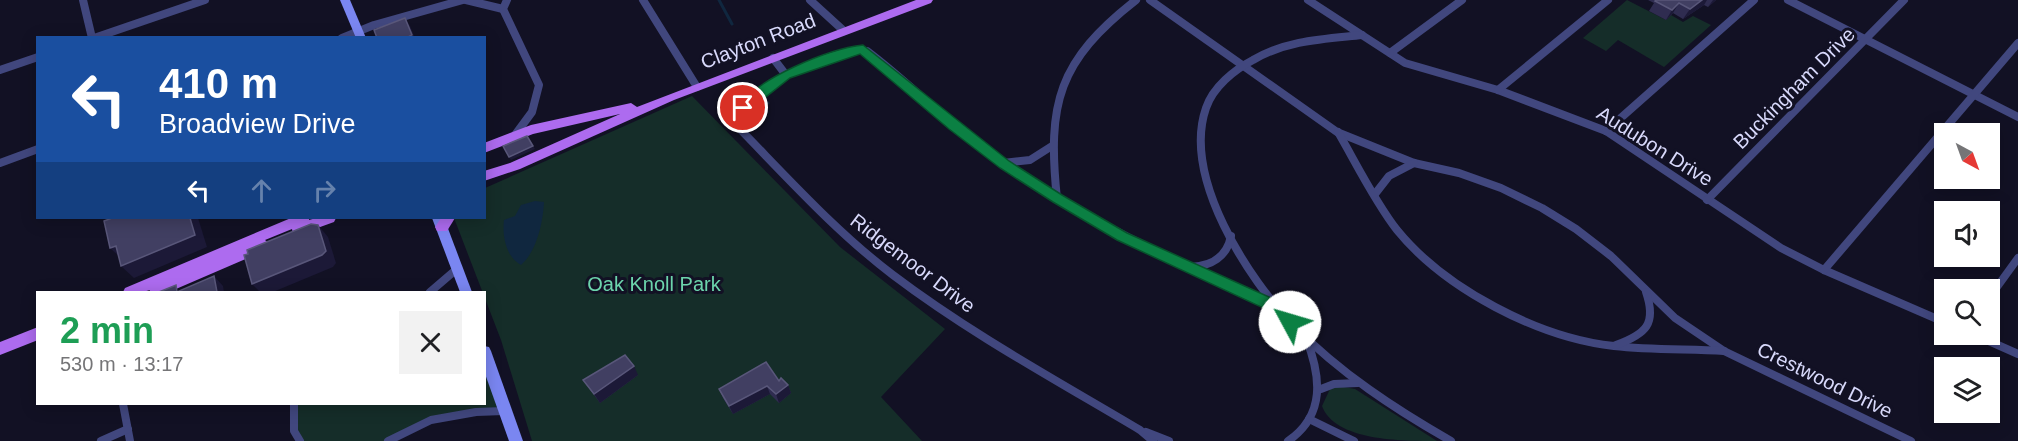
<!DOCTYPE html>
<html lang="en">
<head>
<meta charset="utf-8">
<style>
  :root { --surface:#fff; --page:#f2f2f2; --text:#202124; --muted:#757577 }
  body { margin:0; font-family:Arial,sans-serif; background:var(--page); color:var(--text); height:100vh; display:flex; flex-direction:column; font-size:22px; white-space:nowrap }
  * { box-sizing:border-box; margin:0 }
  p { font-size:20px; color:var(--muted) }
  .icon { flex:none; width:33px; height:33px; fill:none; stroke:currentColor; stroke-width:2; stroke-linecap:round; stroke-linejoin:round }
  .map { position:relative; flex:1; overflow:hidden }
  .side { position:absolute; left:36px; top:291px; width:450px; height:114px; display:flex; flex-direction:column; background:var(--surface); border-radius:0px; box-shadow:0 3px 15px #0003 }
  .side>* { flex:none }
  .hud { position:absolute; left:36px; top:36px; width:450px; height:183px; border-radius:0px; box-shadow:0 3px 15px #0003; background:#1a4fa0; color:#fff; overflow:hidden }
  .needle { width:39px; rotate:139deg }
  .tools { position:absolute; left:1934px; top:123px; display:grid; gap:12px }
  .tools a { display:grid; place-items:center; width:66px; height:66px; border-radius:0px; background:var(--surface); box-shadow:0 3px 15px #0003; font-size:30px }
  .pin { position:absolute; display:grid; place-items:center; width:51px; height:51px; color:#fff; margin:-26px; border:3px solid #fff; border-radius:50%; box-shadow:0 2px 6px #0007 }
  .me { position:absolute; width:66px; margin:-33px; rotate:309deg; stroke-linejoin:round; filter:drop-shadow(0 0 4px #0008) }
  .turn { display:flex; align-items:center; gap:21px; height:126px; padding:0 24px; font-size:27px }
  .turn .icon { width:78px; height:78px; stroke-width:2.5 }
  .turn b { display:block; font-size:42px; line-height:51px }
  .lanes { display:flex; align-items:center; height:57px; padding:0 24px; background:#0003; justify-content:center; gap:30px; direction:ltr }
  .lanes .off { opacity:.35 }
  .round { display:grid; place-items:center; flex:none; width:63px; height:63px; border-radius:0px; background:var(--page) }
  .headline { display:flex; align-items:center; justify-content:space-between; height:102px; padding:0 24px }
  h1 { font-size:36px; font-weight:600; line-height:45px; color:#1e9e55 }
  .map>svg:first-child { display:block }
</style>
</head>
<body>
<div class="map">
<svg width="2018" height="441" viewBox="0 0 2018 441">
  <rect width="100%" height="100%" fill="#121124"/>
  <g fill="#152d29">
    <polygon points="1627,0 1666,20 1671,15 1683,22 1693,16 1711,25 1664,67 1618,40 1606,51 1583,38"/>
    <polygon points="692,96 840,247 945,329 881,397 922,441 532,441 501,340 454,218 484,218 485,188"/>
    <polygon points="485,351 504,411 437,420 388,441 300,441 294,431 294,404 484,404"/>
    <path d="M1339,386L1355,389L1437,441C1401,441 1335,441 1322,406L1330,389Z"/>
  </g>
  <path fill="#10273f" d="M535,201L544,202C543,222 537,251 521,265C506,257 502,236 504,220L515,216L521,205Z"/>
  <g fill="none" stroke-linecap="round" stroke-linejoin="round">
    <g stroke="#10273f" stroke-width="3">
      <polyline points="719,0 732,24"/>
      <polyline points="761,99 768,103"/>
    </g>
    <g stroke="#41477e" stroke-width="8">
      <polyline points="83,0 92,38"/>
      <polyline points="466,0 503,9"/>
      <polyline points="507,0 503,9 539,85 532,112 515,135"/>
      <polyline points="643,0 697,87"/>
      <polyline points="810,0 844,31"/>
      <polyline points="1150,0 1337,132 1414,163 1459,173 1501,188 1542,208 1576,229 1611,256 1675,318 1724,351 1911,441"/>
      <polyline points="1308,0 1405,63 1498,90 1606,131 1781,248 1824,270 1944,322"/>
      <polyline points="1788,0 2018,117"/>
      <path d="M1362,35C1324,39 1287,40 1253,60C1234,70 1213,87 1206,108C1182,177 1248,279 1294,326C1340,373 1395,409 1451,441"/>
      <polyline points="94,38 205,0"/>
      <polyline points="342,38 374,25 463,0"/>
      <polyline points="1390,53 1462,0"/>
      <path d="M773,58L786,75L850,51H867C915,87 955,131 1004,165C1088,222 1180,263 1272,305"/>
      <polyline points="0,70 38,57"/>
      <path d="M786,75L743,108L735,124C786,176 835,231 893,275C971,334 1056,380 1140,430L1153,441"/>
      <polyline points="1498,90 1608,0"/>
      <polyline points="1606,131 1754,0"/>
      <path d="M1338,132C1356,163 1375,202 1397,230C1445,289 1539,338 1614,346C1650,350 1688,349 1724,351"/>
      <polyline points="0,163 38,149"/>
      <polyline points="1003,163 1030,160 1052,146"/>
      <polyline points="1375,194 1389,176 1414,163"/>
      <path d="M1057,199C1047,103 1058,61 1136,0"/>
      <polyline points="1707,200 1904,0"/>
      <path d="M1191,267C1211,266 1227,257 1231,236"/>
      <polyline points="1824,270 2018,43"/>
      <polyline points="430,292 458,268"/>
      <polyline points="1989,298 2018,258"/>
      <polyline points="1973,334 2018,354"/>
      <path d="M1616,345C1646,334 1657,324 1646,292"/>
      <polyline points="1321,389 1334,384 1358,383"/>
      <polyline points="123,404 130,441"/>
      <polyline points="294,404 294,431 300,441"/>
      <polyline points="1309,419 1354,441"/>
      <polyline points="1146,432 1169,441"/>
      <polyline points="101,441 128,429"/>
      <polyline points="388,441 431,420 476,412 504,411"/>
      <path d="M1288,441C1326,415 1321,376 1306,338"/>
    </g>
    <g fill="#7a86f1" fill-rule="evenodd">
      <polygon points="340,0 350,0 366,38 356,38"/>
      <polygon points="432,218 444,218 472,292 460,292"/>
      <polygon points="484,346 489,347 491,351 523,441 509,441 484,371"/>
    </g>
    <g fill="#ad6bef" fill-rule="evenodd">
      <polygon points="916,0 933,0 931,3 674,100 520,169 484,181 484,171 510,163 620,114 533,134 484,153 484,143 531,125 631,103 637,107"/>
      <polygon points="291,218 309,218 309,220 316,218 336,218 334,222 298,235 293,234 292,229 265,240 271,245 269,249 169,292 149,292 150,290 143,292 123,292 125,288"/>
      <polygon points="441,218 455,218 447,231 437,231 435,227"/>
      <polygon points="38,327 38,340 0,355 0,342"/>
    </g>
  </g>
  <g fill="#2f2c50">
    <polygon points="1648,0 1716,0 1708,7 1704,5 1683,19 1673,13 1666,20 1649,11 1654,3"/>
    <polygon points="638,375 600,403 583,380"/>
    <polygon points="779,381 788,385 791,393 779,403 770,394 733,414 723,398 719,389"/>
  </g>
  <g fill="#1c1937">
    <polygon points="1702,0 1707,0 1704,5 1683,19 1690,9"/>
    <polygon points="1713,0 1716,0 1708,7"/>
    <polygon points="1679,3 1673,13 1666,20 1672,10"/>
    <polygon points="405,18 410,26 415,38 406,38"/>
    <polygon points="533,146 535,149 511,160 509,157"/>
    <polygon points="190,218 198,218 207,247 134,278 121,266"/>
    <polygon points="318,225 328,237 336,263 333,267 273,292 260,292 252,284"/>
    <polygon points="116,246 123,260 110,248"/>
    <polygon points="214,276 223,286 224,292 217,292"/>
    <polygon points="634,366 638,375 600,403 594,394"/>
    <polygon points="788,385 791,393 779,403 776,394"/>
    <polygon points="767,386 770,394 733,414 729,406"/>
  </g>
  <g fill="#413f62" stroke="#59577a" stroke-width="1.5">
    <polygon points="1656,0 1702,0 1690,9 1679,3 1672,10 1655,1"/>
    <polygon points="405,18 412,35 406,38 377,38 374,30"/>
    <polygon points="527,136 533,146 509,157 503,146"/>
    <polygon points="112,218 190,218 195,235 121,266 116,246 110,248 104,221"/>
    <polygon points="311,224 318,225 326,251 322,255 252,284 244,255 248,254 247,250"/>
    <polygon points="214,276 217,292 159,292 176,285 177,292"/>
    <polygon points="625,355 634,366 594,394 583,380"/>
    <polygon points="766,362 779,381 781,378 788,385 776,394 767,386 729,406 719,389"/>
  </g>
  <path fill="#0b8043" stroke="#07532c" stroke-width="1.5" d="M863,45L1009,161L1062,195L1127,233L1280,302L1298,322L1295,326H1285L1270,311L1117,240L1053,202L1000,168L949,129L860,54L790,78L748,111L743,112L737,108C757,78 828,49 863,45Z"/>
  <g text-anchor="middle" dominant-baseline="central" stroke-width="6" stroke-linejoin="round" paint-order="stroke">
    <g font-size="20" fill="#d8d9fb" stroke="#121124">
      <text transform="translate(758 41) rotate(-21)">Clayton Road</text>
      <text transform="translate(1794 88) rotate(-45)">Buckingham Drive</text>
      <text transform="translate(1655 146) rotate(32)">Audubon Drive</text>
      <text transform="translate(913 263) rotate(37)">Ridgemoor Drive</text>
      <text transform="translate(1825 380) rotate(26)">Crestwood Drive</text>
    </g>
    <g font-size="20" fill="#6cd4ac" stroke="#121124">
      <text x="654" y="284">Oak Knoll Park</text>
    </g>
  </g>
</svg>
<div class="tools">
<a><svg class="needle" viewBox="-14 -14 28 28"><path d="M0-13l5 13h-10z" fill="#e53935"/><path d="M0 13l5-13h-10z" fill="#757577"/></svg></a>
<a><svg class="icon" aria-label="sound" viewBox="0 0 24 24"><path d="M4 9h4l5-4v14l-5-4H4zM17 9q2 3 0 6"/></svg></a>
<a><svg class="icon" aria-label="search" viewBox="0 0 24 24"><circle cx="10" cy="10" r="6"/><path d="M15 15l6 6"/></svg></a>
<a><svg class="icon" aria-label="layers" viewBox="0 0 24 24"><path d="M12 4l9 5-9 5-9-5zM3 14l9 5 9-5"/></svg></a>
</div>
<div class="pin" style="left:743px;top:108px;background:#d93025"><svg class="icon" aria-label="arrive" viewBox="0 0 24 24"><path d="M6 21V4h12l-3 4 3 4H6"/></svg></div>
<svg class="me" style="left:1290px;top:322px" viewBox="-20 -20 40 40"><circle r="19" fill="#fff"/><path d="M0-13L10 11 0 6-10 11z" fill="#0b8043"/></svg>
<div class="hud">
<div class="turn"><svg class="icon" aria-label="left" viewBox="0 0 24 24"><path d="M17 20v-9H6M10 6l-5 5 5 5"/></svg><div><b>410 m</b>Broadview Drive</div></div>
<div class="lanes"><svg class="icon" aria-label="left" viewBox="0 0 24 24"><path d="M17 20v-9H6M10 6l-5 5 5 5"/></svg><svg class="icon off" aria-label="ahead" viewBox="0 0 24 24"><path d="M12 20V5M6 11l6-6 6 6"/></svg><svg class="icon off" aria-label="right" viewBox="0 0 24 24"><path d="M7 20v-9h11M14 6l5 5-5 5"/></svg></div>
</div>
<section class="side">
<div class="headline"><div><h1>2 min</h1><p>530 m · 13:17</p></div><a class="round"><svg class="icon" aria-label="close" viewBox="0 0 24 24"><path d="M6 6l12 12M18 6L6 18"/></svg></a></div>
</section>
</div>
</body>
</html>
